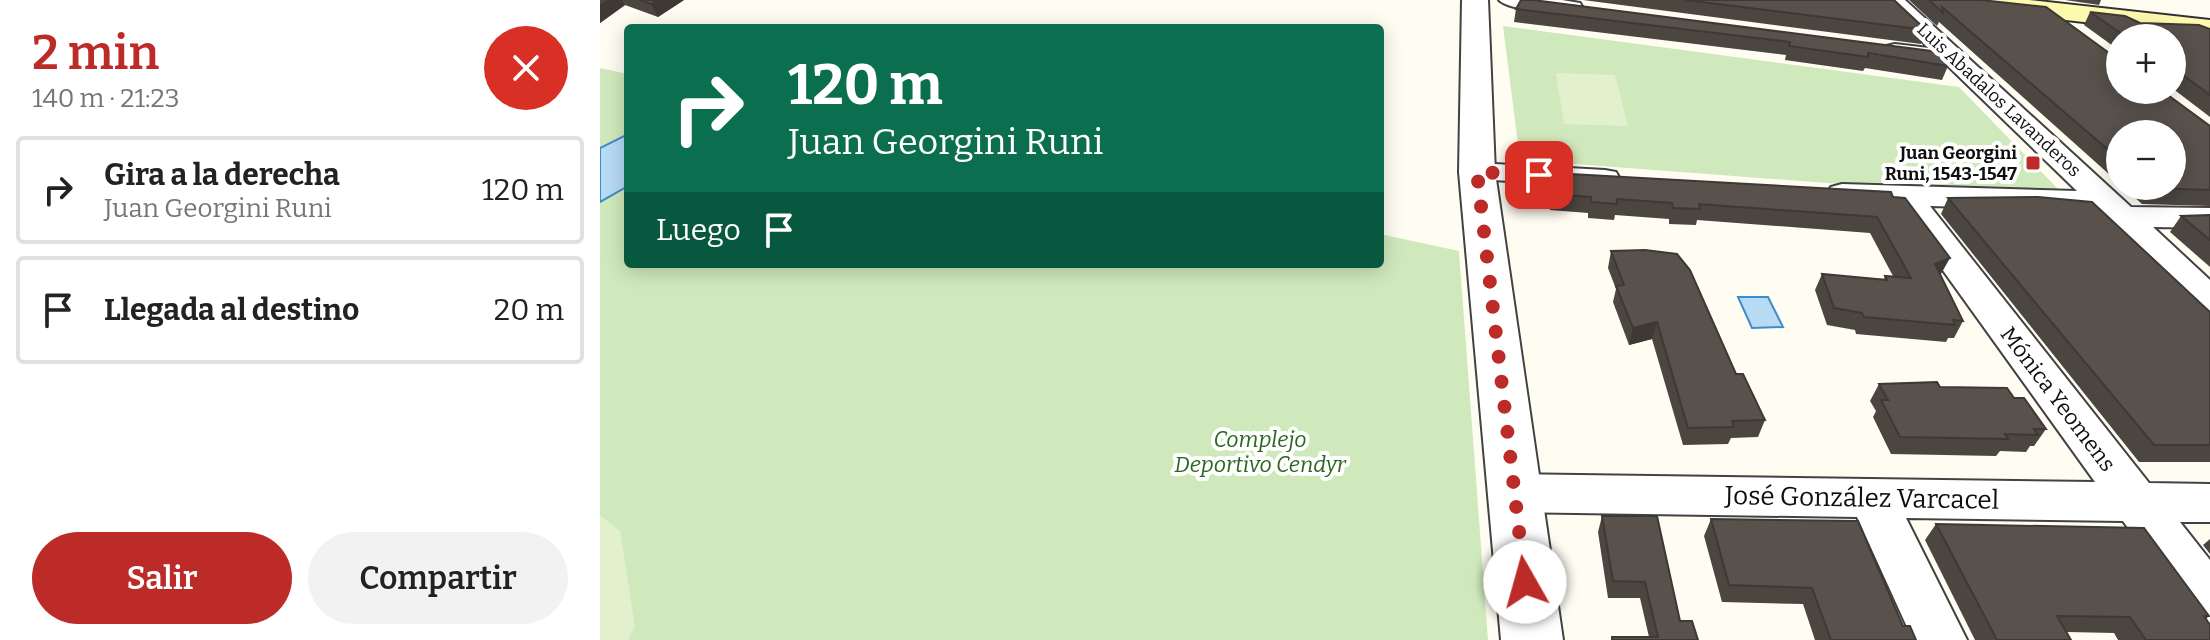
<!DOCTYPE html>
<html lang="es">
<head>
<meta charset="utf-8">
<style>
  :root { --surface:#fff; --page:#f2f2f2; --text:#222; --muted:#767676; --line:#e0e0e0; --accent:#bd2b29 }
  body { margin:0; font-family:Bitter,serif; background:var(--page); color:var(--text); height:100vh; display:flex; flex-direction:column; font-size:30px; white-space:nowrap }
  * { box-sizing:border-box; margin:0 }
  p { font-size:26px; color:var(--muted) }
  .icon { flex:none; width:44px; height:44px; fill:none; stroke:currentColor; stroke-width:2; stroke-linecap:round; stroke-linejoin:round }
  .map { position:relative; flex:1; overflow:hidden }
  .drawer { display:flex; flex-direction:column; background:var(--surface); width:600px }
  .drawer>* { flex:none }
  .top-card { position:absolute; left:24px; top:24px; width:760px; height:244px; border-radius:8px; box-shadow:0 4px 20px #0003; background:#0b6e4f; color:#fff; overflow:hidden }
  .tools { position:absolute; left:1506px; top:24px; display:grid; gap:16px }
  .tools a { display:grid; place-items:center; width:80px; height:80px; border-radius:50%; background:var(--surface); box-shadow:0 4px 20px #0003; font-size:40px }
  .pin { position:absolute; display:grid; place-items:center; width:68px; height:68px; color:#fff; margin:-34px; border-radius:16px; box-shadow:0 4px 12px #0006 }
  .me { position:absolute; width:88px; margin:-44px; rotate:353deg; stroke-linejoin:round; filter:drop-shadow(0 0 6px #0008) }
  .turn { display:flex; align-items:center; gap:28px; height:168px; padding:0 32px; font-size:36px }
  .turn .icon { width:104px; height:104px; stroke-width:2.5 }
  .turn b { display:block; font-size:56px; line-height:68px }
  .then { display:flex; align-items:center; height:76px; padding:0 32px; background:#0003; gap:16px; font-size:30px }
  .round { display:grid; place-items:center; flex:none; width:84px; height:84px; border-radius:42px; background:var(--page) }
  .head { display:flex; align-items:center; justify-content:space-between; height:136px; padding:0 32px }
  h1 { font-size:48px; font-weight:600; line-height:60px; color:var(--accent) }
  .action { display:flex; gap:16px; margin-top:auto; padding:16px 32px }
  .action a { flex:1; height:92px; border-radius:48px; background:var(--accent); color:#fff; font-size:32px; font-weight:600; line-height:92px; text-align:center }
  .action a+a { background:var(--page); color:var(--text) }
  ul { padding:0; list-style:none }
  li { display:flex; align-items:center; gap:24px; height:108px; margin:0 16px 12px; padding:0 16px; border:4px solid var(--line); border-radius:8px }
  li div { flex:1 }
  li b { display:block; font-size:30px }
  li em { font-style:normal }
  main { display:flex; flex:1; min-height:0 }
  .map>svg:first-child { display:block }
</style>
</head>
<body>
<main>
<section class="drawer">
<div class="head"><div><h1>2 min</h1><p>140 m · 21:23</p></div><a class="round" style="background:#d93025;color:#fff"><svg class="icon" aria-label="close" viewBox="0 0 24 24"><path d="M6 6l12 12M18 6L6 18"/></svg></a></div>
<ul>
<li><svg class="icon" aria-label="right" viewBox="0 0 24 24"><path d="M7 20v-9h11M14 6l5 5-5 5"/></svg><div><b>Gira a la derecha</b><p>Juan Georgini Runi</p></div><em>120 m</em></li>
<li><svg class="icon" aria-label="arrive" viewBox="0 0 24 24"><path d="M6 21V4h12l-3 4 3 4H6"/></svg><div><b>Llegada al destino</b></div><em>20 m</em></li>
</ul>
<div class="action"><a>Salir</a><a>Compartir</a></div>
</section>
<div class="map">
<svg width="1610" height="640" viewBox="0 0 1610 640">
  <rect width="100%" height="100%" fill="#fffdf2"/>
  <g fill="#d0e9bc">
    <polygon points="903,26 1359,87 1459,190 1280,187 920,160"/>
    <polygon points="0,68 28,74 28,264 780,264 780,234 859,251 888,640 0,640"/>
  </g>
  <g fill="#e2f0cd">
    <polygon points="956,73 1015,75 1028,126 964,124"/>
    <polygon points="0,515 20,531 35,626 28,640 0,640"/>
  </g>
  <g fill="#b7daf5" stroke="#408bcb" stroke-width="2">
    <polygon points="28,134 28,186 0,202 0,148"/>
    <polygon points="1138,297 1168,297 1183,327 1152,328"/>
  </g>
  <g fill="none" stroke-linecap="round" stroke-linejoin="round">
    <g stroke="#424242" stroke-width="4">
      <g id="minor">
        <path d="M899,0H962L980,3L983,8C975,19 907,10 899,0Z"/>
        <polygon points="1281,0 1305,0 1531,207 1610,208 1610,228 1553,227 1610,280 1610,312 1597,308 1497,211 1330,206 1549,483 1610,484 1610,522 1580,522 1610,560 1610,623 1592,617 1523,521 1306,518 1367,640 1313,640 1257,517 914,512 897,506 891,493 897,480 914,474 1495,482 1296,205 1231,201 1226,194 1231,187 1242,184 1477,191 1347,65 1286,56 1283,51 1286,46 1295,44 1329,48"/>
        <polygon points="877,163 1005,170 1016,172 1020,179 1016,186 1005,188 866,178 862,172 866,166"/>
      </g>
    </g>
    <g stroke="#424242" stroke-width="4">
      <polygon id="tertiary" points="862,0 888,0 895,172 963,640 901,640 859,172"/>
    </g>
    <g stroke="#313131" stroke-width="4">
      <polygon id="secondary" points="1346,0 1429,0 1610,20 1610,36 1359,8 1350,5"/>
    </g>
    <use href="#minor" fill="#fff" fill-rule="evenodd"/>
    <use href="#tertiary" fill="#fff" fill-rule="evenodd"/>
    <use href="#secondary" fill="#fdf9af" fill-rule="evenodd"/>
  </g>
  <g fill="#4c4641">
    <polygon points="0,0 84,0 58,17 25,5 0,23"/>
    <polygon points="921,0 1348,66 1342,80 1265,68 1263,71 1185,60 1186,55 914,22 916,9"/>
    <polygon points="983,0 1294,0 1326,30 1321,44"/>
    <polygon points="1309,0 1381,0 1517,60 1610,126 1610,206 1542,204 1522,186 1572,186 1520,134 1520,184 1339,22 1337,26"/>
    <polygon points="1465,0 1501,0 1499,5"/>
    <polygon points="1490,12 1540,23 1610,29 1610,117 1572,88 1572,38 1520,38 1520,51 1484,25"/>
    <polygon points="953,173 1291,192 1341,274 1340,275 1363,321 1354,338 1348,338 1346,342 1256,334 1255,330 1227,325 1215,290 1222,274 1284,279 1285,276 1293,276 1270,233 1097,220 1096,225 1069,224 1069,219 1015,215 1014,220 988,218 988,213 950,210"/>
    <polygon points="1348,198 1610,312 1610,462 1539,462 1341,214"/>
    <polygon points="1610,215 1610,267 1570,232 1581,216"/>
    <polygon points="1011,251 1136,374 1165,420 1158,437 1131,438 1128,444 1083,445 1052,339 1029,345 1013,302 1016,289 1008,268"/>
    <polygon points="1279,384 1414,398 1446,429 1434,446 1430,446 1426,452 1400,451 1396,456 1291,454 1273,417 1276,411 1270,401"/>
    <polygon points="1002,516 1080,621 1098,640 1011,640 1012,637 1049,637 1040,598 1008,598 998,532"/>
    <polygon points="1111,519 1303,626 1316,640 1215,640 1203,604 1122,602 1104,536"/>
    <polygon points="1336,524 1609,616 1606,619 1610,640 1518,640 1514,633 1467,632 1471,640 1375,640 1325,540"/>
    <polygon points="1610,539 1610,554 1603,545"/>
  </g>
  <g fill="#3e3935">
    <polygon points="7,0 22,0 25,5 0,23 0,5"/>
    <polygon points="57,0 84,0 58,17 51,4"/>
    <polygon points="1350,258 1341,274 1326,281 1335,264"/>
    <polygon points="1057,322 1052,339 1029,345 1033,328"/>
  </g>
  <g fill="#58514c" stroke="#3e3935" stroke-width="2">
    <polygon points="40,0 57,0 51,4"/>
    <polygon points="921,0 933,0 1347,53 1348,66 1268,53 1268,57 1189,46 1190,42 916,9"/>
    <polygon points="1085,0 1294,0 1326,30"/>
    <polygon points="1329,0 1381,0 1446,7 1520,61 1520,90 1561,90 1610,126 1610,190 1553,188 1550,186 1572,186 1572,134 1520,134 1520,160 1342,7 1343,13"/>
    <polygon points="1490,12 1525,16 1540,23 1599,25 1610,29 1610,95 1580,73 1572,73 1572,38 1528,38"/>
    <polygon points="953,173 1291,192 1293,197 1305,198 1350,258 1335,264 1363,321 1353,320 1355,325 1264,317 1262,313 1234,308 1222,274 1287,280 1285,276 1311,278 1277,217 1099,204 1100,209 1073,208 1072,203 1017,199 1017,204 991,202 991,197 952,194"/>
    <polygon points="1438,197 1492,202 1610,312 1610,445 1554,445 1348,198"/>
    <polygon points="1610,215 1610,240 1581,216"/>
    <polygon points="1045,250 1077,254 1090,270 1136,374 1143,374 1165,420 1132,421 1134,427 1088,428 1057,322 1033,328 1016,286 1024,285 1011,251"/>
    <polygon points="1337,382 1340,387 1407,388 1414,398 1424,398 1446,429 1434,429 1438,435 1405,434 1408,439 1300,437 1281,400 1288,400 1279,384"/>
    <polygon points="1002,516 1057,516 1080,621 1092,621 1098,640 1012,640 1012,637 1058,637 1045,582 1013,581"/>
    <polygon points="1111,519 1258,521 1303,626 1310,626 1316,640 1231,640 1212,588 1129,585"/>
    <polygon points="1336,524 1544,528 1609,616 1604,616 1610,625 1610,640 1546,640 1530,617 1457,616 1471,640 1397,640"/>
  </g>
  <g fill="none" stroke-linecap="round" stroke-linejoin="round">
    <polyline stroke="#bd2b29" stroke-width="14" stroke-dasharray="0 25.2" points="925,582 877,172 939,175"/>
  </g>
  <rect fill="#bd2b29" stroke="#fff" stroke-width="3" x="1425" y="155" width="16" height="16" rx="4"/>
  <g text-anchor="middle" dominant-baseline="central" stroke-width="8" stroke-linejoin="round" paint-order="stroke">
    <g font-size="18" fill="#0f0f0f" stroke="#fff">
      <text transform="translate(1399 100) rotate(43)">Luis Abadalos Lavanderos</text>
    </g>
    <g font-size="18" font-weight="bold" fill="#0f0f0f" stroke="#fff" text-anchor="end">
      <text x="1417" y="153">Juan Georgini<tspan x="1417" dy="21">Runi, 1543-1547</tspan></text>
    </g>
    <g font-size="22" fill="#0f0f0f" stroke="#fff">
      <text transform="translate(1458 399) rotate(53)">Mónica Yeomens</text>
    </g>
    <g font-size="22" font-style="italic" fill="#2a6620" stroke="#fff">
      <text x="660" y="439">Complejo<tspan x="660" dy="25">Deportivo Cendyr</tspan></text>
    </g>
    <g font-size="26" fill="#0f0f0f" stroke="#fff">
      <text transform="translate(1262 498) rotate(1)">José González Varcacel</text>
    </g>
  </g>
</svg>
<div class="tools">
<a>+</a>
<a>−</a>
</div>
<div class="pin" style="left:939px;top:175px;background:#d93025"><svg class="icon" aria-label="arrive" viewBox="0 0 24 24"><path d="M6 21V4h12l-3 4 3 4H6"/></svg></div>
<svg class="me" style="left:925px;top:582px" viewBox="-20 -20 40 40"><circle r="19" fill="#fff"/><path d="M0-13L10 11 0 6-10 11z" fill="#bd2b29"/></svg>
<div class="top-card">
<div class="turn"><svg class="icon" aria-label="right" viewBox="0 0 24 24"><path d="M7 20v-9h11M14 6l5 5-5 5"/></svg><div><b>120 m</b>Juan Georgini Runi</div></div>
<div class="then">Luego<svg class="icon" aria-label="arrive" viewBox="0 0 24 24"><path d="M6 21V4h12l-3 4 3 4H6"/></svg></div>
</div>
</div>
</main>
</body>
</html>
